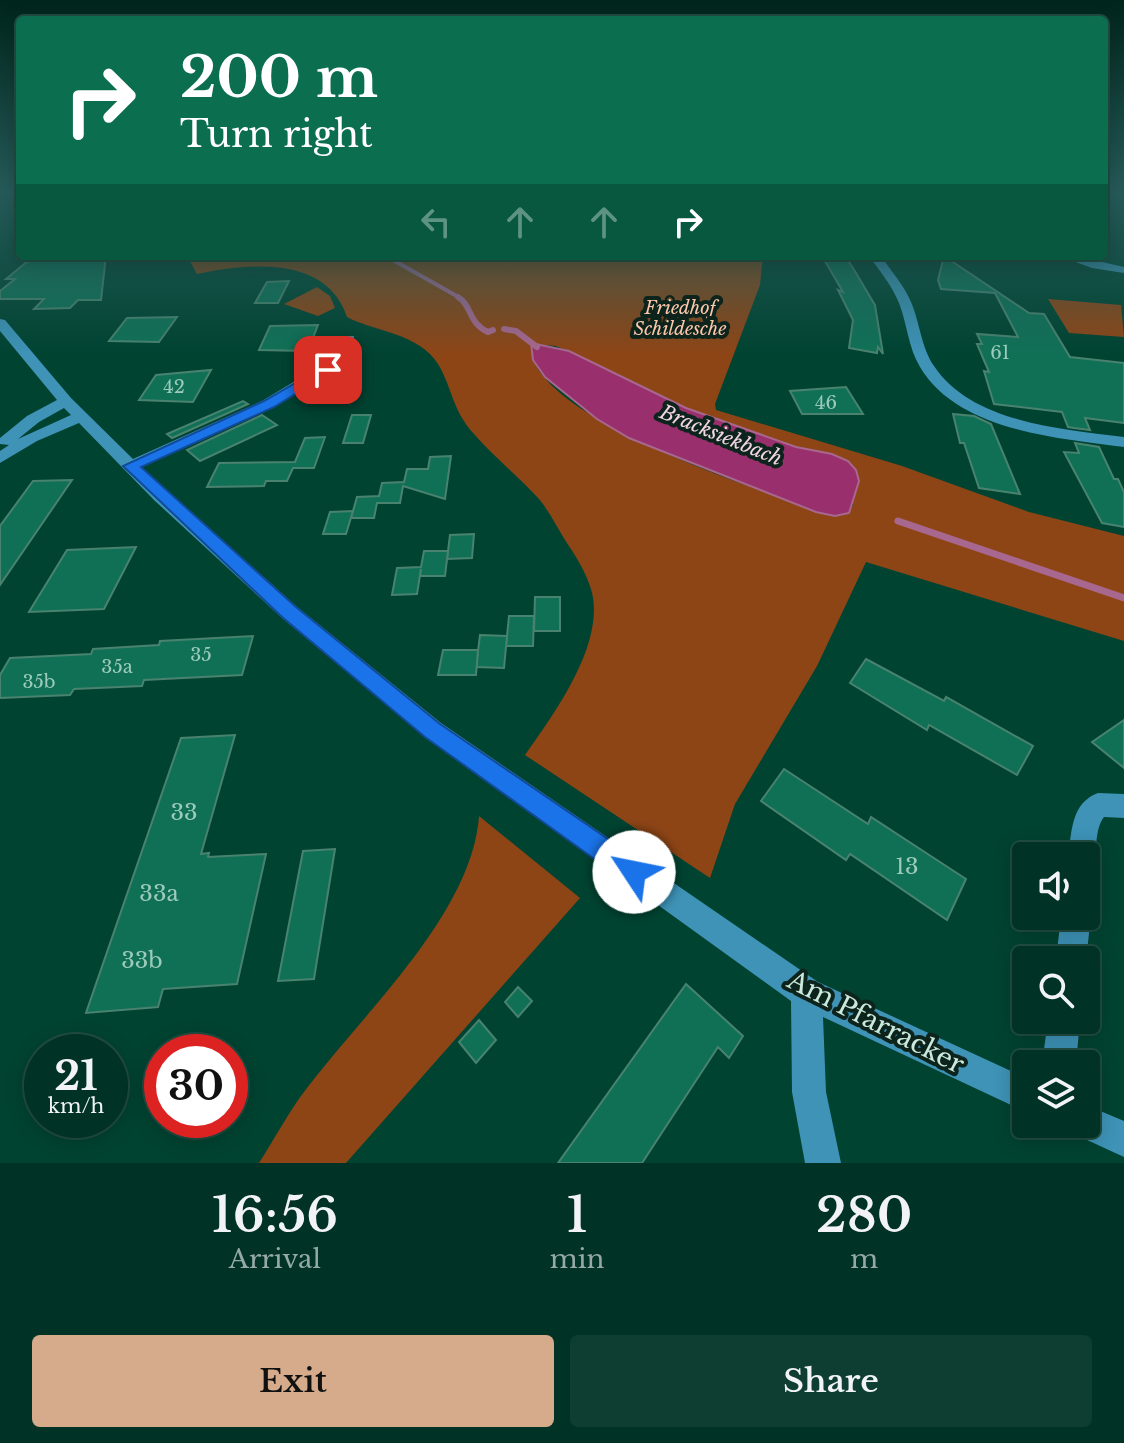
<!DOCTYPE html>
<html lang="en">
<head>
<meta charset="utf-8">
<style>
  :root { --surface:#003225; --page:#0e3e32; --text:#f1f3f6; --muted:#95aaa7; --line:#224d42; --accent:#d6ab8b }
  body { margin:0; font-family:"Libre Baskerville",serif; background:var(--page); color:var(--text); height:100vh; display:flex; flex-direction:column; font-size:30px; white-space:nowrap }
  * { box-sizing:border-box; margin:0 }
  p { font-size:26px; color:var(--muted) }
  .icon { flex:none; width:44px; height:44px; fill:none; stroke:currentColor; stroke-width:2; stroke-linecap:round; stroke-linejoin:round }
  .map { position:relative; height:1163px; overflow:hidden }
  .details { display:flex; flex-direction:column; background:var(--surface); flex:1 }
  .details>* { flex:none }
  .banner { position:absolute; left:16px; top:16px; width:1092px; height:244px; border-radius:8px; box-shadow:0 4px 20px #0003,0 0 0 2px var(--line); background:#0b6e4f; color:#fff; overflow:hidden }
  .tools { position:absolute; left:1012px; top:842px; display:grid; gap:16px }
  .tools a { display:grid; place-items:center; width:88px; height:88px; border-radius:8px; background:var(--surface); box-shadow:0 4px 20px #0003,0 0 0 2px var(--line); font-size:40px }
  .speed { position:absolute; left:24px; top:1034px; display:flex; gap:16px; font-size:40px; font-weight:700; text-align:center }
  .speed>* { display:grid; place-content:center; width:104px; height:104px; border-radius:50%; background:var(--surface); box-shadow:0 4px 20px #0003,0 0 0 2px var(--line); line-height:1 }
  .speed small { font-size:20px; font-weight:400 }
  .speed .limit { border:12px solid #d22; background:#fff; color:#111 }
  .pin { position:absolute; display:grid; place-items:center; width:68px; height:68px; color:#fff; margin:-34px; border-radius:16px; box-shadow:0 4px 12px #0006 }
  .me { position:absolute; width:88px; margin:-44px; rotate:304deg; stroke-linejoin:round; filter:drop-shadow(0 0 6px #0008) }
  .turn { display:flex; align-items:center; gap:28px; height:168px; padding:0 32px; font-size:36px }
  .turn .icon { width:104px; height:104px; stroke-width:2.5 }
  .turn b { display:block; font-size:56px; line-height:68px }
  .lanes { display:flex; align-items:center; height:76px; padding:0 32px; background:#0003; justify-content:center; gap:40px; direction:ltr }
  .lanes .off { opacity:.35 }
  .eta { display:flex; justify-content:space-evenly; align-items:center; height:136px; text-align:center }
  .eta b { font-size:48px; font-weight:600; line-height:56px }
  .cta { display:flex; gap:16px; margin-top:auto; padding:16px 32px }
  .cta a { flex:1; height:92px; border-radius:8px; background:var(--accent); color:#111; font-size:32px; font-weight:600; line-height:92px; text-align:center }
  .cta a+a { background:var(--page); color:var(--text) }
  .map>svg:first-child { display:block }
</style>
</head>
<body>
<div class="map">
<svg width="1124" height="1163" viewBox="0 0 1124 1163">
  <rect width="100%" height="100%" fill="#004331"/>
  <g fill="#8e4516" fill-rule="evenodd">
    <path d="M187,256H763L760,285L715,404L716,410L902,466L1029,512L1124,536V641L866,562L817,666L735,804L710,878L525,755C554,714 607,642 591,589C586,572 575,555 565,540C557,527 549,511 539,499C518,476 494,457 474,434C452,410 452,387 438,364C419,333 375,332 347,317C327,255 248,263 197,274ZM532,344L556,346L686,408L796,447L832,454L848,461L853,505L849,512L835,516C765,492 566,429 534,362C532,357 532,349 532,344Z"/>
    <polygon points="317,287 330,296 335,308 318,316 284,304"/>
    <polygon points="1048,299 1121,305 1124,337 1069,333"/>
    <path d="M479,816L580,898L346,1163H259C273,1141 286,1117 301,1096C358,1018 472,916 479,816Z"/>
  </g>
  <polygon fill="#992f6c" stroke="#a8678e" stroke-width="2" points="531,343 569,351 686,408 796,447 832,454 848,461 856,470 859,481 849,513 835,516 816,512 629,438 597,419 545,377 533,360"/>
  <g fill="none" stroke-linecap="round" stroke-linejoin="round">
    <polyline stroke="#a8678e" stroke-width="4" points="386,256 462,299"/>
    <g stroke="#a8678e" stroke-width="6">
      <path d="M458,297C472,305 468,323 488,332L493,330"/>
      <polyline points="504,329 516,331 537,347"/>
    </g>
    <polyline stroke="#a8678e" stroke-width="7" points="898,521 1124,598"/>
  </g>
  <g fill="#107056" stroke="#49826e" stroke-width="2">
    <polygon points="34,256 106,256 101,300 78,300 70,308 34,309 44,299 0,299 0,291 15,279 6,279"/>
    <polygon points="822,256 845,256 853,268 875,305 883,354 878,347 877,353 849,348 853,320 838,290 843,292"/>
    <polygon points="944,256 1029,313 1044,314 1070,357 1124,363 1124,423 1085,418 1090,430 1074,428 1068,427 1062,412 994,404 984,371 989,372 977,344 982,344 977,334 1018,337 995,293 941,289 938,280"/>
    <polygon points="289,281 278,303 255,303 267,282"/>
    <polygon points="177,317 159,342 109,341 127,318"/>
    <polygon points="318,325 308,351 259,350 270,326"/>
    <polygon points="211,370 193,402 139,400 156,375"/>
    <polygon points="846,387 863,414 802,414 790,391"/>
    <polygon points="243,401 248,404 172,438 167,434"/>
    <polygon points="953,414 974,416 991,424 1020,494 979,488 964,443 960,443"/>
    <polygon points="262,415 277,425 200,461 187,450"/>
    <polygon points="352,415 371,415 363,443 343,443"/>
    <polygon points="325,437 314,468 293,468 287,481 266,481 264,486 207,487 219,463 295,462 305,438"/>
    <polygon points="1075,443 1099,447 1114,479 1118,479 1124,492 1124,527 1102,523 1064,452 1079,453"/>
    <polygon points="451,456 445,499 403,486 400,503 377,503 374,518 351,518 357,497 379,496 382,483 404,482 407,469 428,469 430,457"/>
    <polygon points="72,480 0,585 0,526 33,481"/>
    <polygon points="353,511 346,534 323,534 330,512"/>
    <polygon points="474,534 472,558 447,559 450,535"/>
    <polygon points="136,547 104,609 29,612 67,550"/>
    <polygon points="424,551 448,551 445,576 420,576 421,569 417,594 392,595 397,568 421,567"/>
    <polygon points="535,597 560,597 560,631 534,631"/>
    <polygon points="509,616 534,616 533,646 506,646"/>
    <polygon points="480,635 507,636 504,668 476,667"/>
    <polygon points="253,636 242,675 144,680 142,686 74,689 70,695 0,698 0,675 10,658 91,654 93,649 159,645 160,641"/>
    <polygon points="443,650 478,650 476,675 438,675"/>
    <polygon points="866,659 944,701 946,697 1033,746 1017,775 929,725 927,730 850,683"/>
    <polygon points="1124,720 1124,768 1092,742"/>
    <polygon points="235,735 201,854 209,853 208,857 266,854 237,984 163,989 158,1007 86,1013 181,738"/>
    <polygon points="784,769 868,824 871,817 966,879 947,920 850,854 846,860 761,801"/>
    <polygon points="335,849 314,979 278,981 303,851"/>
    <polygon points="686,984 743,1036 729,1058 718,1047 642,1163 558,1163"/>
    <polygon points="518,987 532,1001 518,1017 505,1002"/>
    <polygon points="479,1020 496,1040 476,1063 459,1042"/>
  </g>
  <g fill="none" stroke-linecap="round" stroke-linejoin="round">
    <g fill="#3e93b7" fill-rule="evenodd">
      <path d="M869,256H881C891,271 904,285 911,302C920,323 921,347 934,366C972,423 1062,429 1124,437V447C1057,438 958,431 920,367C908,347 907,323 899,303C892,286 880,271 869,256Z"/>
      <polygon points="1059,256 1076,256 1124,267 1124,273 1092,268"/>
      <path d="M0,319L5,320L71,398L133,459L262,401L338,355L344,336H354L350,360C285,405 213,435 141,467L296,606L441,723L818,982L1026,1078V1112L823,1017L826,1092L841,1163H805L792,1092L791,1001L425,737L282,618L154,500L79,423L37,441L0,463V451L9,445L0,444V438L27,416L57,400L0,331ZM64,408L71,415L18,439L39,422Z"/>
      <path d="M1098,793L1124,794V818L1104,817C1094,830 1098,851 1092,866L1086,868V856H1068C1072,831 1071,803 1098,793Z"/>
      <polygon points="1086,906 1091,916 1086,960 1056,960 1061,916 1086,916"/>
      <polygon points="1048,1020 1080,1020 1076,1064 1042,1064"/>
      <polygon points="1086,1105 1124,1121 1124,1157 1074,1134 1070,1124 1086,1124"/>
    </g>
  </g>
  <linearGradient id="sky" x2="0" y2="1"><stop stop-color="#00251b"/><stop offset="0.54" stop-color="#265b5a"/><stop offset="1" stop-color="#265b5a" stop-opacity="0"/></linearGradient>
  <rect width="1124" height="355" fill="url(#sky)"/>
  <polygon fill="#1a73e8" stroke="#114b97" stroke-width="2" points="323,367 334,370 274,407 141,467 296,607 440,724 643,863 647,872 643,881 634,885 625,881 425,737 282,617 123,466 264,401"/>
  <g text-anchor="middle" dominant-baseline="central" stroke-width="8" stroke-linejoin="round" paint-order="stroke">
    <g font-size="18" font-style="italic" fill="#fec7aa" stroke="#0c241c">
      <text x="680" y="308">Friedhof<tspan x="680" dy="21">Schildesche</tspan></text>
    </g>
    <g font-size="18" fill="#9dcbbb">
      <text x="1000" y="353">61</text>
      <text x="174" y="387">42</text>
      <text x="826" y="403">46</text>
      <text x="201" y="655">35</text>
      <text x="117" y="667">35a</text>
      <text x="39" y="682">35b</text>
    </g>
    <g font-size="20" font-style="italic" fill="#f3d5e3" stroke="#0c241c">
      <text transform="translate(721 435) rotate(22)">Bracksiekbach</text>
    </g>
    <g font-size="22" fill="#9dcbbb">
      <text x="184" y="812">33</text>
      <text x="907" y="866">13</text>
      <text x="159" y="893">33a</text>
      <text x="142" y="960">33b</text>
    </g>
    <g font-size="26" fill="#cce9dd" stroke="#0c241c">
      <text transform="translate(876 1022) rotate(27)">Am Pfarracker</text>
    </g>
  </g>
</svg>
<div class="tools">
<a><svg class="icon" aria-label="sound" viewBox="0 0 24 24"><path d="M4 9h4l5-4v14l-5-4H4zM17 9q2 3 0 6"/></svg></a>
<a><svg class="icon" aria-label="search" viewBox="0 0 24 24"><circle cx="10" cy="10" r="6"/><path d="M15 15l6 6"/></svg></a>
<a><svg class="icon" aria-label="layers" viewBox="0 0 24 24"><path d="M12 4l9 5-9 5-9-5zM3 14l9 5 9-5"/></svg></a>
</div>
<div class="speed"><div>21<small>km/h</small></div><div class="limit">30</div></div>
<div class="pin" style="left:328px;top:370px;background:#d93025"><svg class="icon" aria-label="arrive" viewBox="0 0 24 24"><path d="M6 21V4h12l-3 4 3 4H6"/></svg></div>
<svg class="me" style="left:634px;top:872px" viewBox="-20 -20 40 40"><circle r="19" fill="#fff"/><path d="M0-13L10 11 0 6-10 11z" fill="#1a73e8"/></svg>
<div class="banner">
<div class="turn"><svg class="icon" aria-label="right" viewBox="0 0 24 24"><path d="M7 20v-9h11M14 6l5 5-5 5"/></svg><div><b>200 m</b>Turn right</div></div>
<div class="lanes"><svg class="icon off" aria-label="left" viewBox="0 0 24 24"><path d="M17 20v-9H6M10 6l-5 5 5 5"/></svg><svg class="icon off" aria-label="ahead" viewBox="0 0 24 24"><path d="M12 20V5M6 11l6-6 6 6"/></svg><svg class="icon off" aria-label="ahead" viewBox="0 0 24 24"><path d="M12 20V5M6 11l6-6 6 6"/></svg><svg class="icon" aria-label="right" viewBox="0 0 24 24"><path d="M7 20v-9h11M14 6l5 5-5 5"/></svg></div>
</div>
</div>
<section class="details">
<div class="eta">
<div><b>16:56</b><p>Arrival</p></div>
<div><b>1</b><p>min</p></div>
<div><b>280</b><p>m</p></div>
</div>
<div class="cta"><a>Exit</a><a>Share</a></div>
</section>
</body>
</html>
